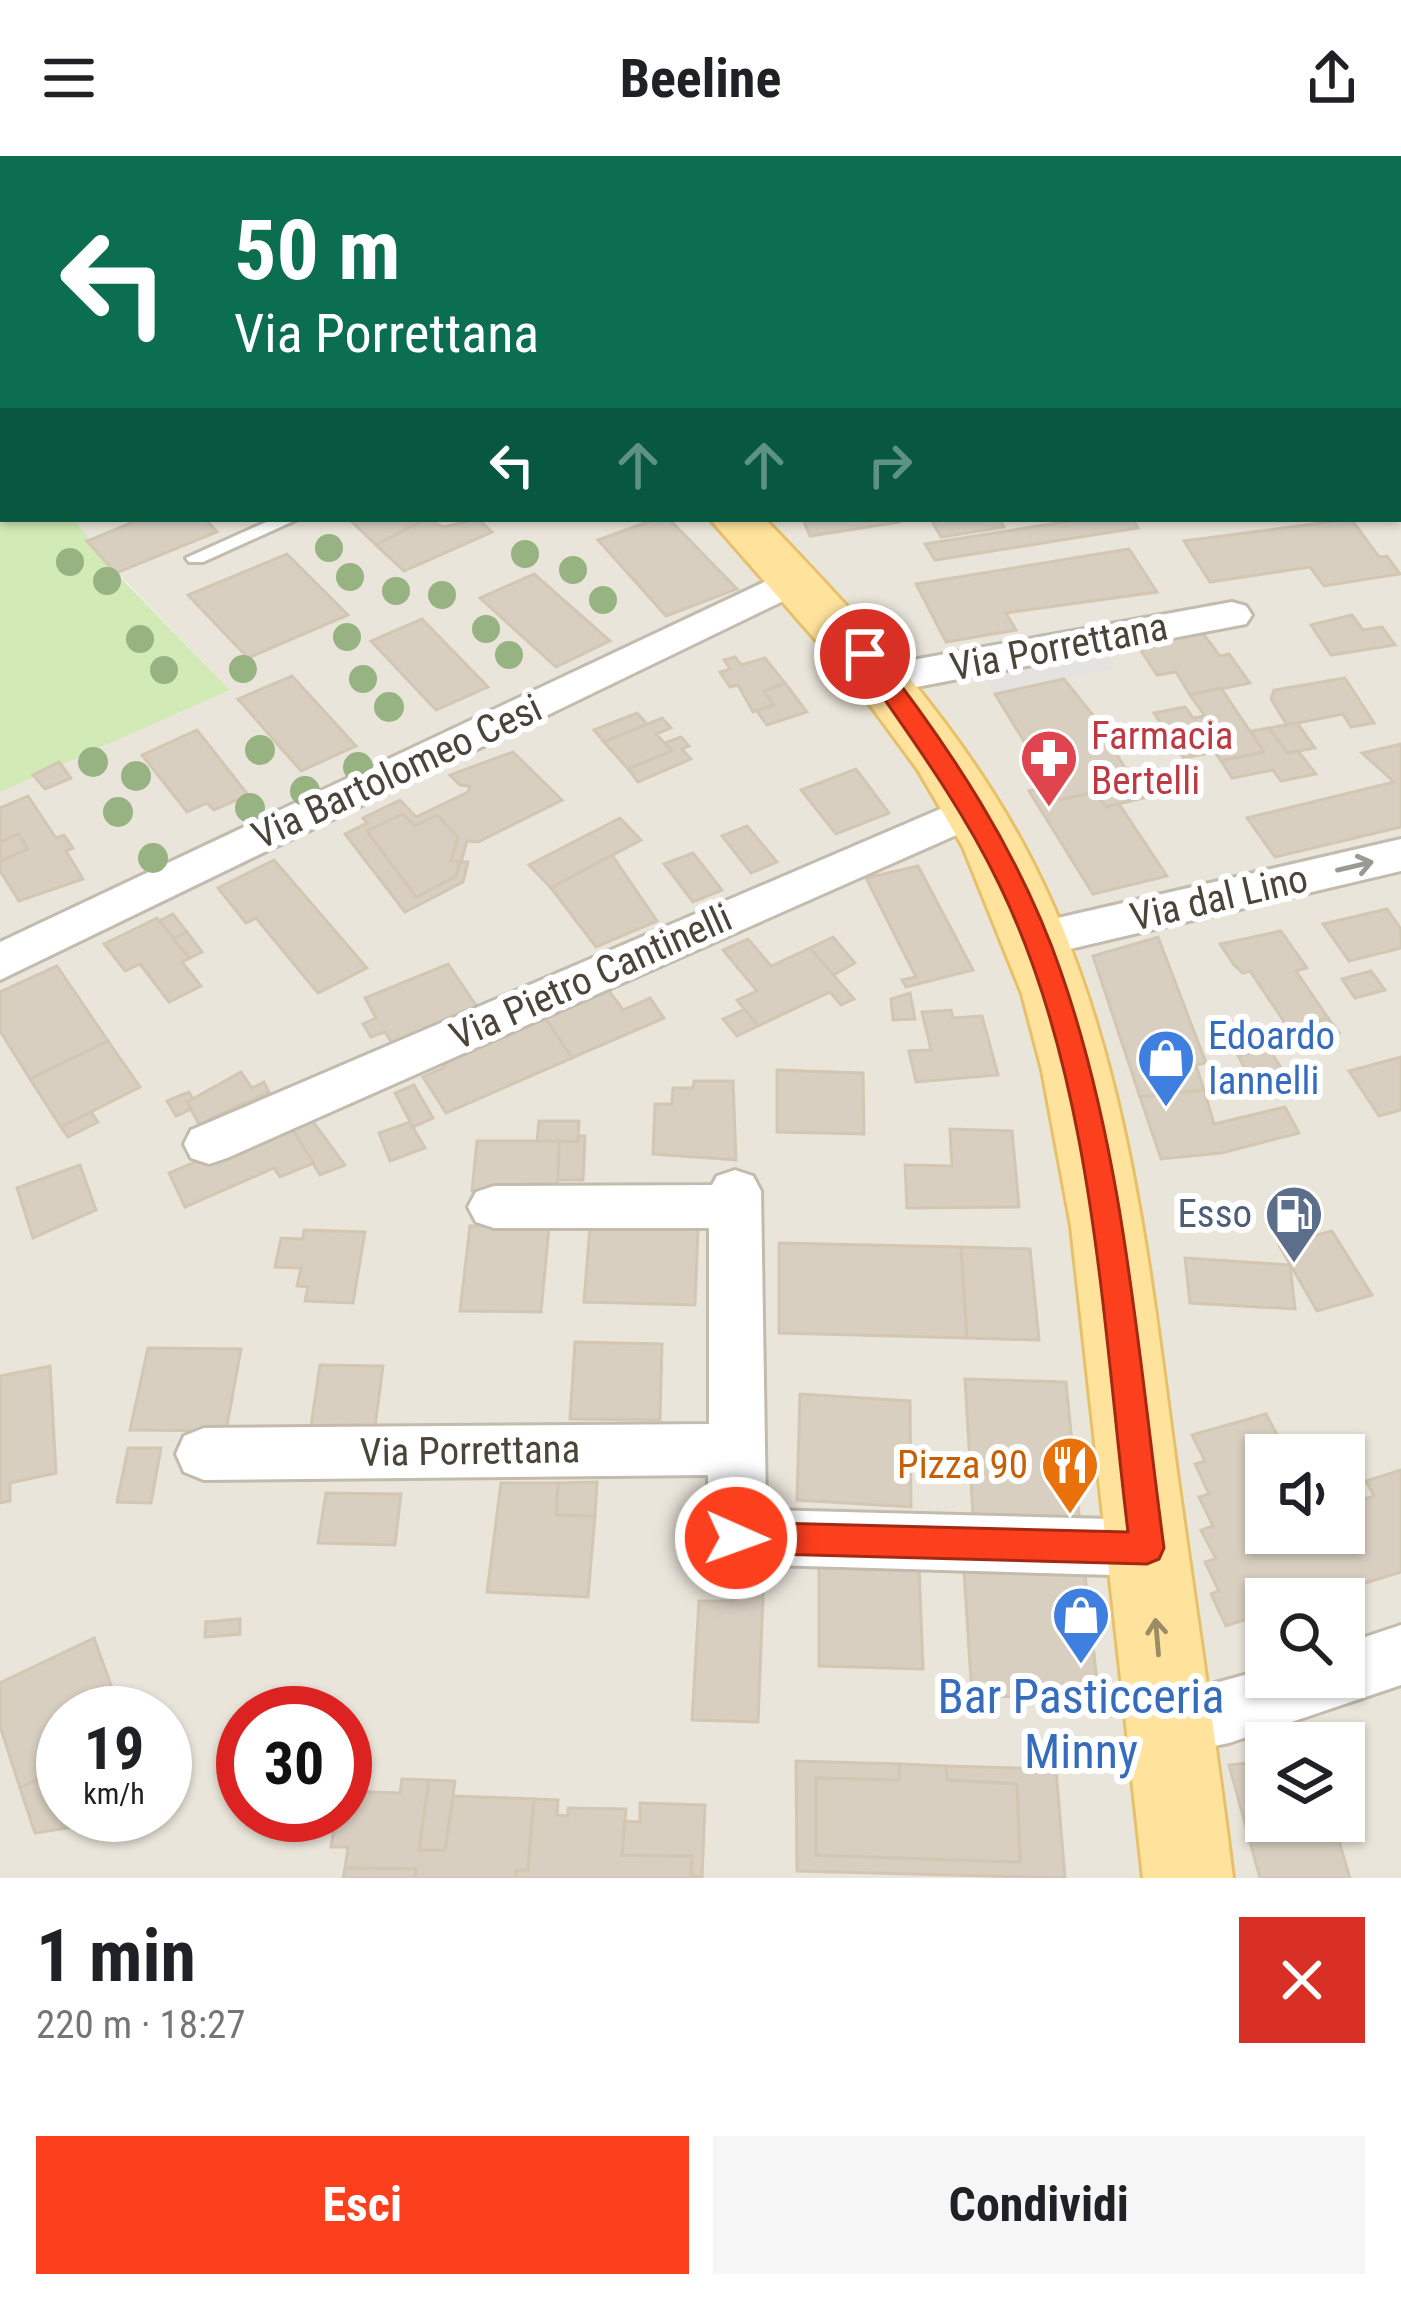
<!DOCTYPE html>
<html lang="it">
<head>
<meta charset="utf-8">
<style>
  :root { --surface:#fff; --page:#f6f6f6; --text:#202124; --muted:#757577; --accent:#fc3f1d }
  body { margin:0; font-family:"Roboto Condensed",sans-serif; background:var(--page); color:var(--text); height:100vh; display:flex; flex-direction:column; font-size:45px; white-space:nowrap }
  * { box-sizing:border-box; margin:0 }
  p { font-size:39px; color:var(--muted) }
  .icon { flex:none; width:66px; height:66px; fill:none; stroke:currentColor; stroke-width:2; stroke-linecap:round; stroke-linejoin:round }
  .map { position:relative; height:1722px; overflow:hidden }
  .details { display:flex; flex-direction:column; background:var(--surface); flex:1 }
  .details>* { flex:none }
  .guide { position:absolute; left:0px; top:0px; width:1401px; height:366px; box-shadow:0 3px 9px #0004; background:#0b6e4f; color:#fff; overflow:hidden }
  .tools { position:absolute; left:1245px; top:1278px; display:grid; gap:24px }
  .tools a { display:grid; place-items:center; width:120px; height:120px; border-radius:0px; background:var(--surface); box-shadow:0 3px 9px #0004; font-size:60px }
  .speed { position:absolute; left:36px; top:1530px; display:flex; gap:24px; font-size:60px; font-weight:700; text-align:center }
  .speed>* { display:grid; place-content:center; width:156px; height:156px; border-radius:50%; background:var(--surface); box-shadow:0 3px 9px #0004; line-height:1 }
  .speed small { font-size:30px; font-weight:400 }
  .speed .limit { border:18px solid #d22; background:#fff; color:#111 }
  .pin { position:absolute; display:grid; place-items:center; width:102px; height:102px; color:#fff; margin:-51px; border:6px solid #fff; border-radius:50%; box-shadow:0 3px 12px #0007 }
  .me { position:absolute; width:132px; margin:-66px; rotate:92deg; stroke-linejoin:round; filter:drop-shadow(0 0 9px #0008) }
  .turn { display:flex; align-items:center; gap:42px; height:252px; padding:0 36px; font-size:54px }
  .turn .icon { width:156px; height:156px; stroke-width:2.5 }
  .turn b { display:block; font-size:84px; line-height:102px }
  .lanes { display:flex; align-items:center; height:114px; padding:0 36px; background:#0003; justify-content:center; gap:60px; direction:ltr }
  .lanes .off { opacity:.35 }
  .round { display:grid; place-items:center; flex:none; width:126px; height:126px; border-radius:0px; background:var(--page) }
  .summary { display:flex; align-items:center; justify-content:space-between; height:204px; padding:0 36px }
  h1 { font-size:72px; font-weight:700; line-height:90px }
  .action { display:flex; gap:24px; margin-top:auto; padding:24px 36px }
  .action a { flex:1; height:138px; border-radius:0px; background:var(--accent); color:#fff; font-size:48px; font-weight:700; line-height:138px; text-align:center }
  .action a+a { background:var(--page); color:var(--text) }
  header { display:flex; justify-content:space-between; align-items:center; height:156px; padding:0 36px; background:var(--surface); font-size:54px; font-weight:700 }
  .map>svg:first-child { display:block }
</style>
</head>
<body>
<header><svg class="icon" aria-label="menu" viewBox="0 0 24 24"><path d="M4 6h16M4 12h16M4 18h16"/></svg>Beeline<svg class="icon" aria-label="share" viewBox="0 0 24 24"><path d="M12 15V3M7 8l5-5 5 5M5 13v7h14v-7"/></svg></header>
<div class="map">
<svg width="1401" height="1722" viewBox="0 0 1401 1722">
  <rect width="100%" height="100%" fill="#f6f3ec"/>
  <path fill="#eae5da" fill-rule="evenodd" d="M0,0H1401V1722H0V635L230,534L87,385L73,363H1398V3H3V255ZM1266,1299H1344V1377H1266ZM1266,1443H1344V1521H1266ZM63,1557H165V1659H63ZM243,1557H345V1659H243ZM1266,1587H1344V1665H1266Z"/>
  <polygon fill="#d2eab5" points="0,251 3,363 73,363 116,417 230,534 0,636"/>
  <polygon fill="#e5e3e0" points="1104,494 1117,512 995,538 981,518"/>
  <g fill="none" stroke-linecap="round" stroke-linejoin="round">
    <g fill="#a9d4f2" fill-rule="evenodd">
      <polygon points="1335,0 1371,0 1373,3 1337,3"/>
      <rect x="1398" y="10" width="3" height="19"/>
    </g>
  </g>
  <g fill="#d8cfc1" stroke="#d3c7b4" stroke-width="3">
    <polygon points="141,363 205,363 217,376 116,417 87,385"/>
    <polygon points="426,363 376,389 350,364 353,363"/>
    <polygon points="426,363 444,371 478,363 492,376 404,415 376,389"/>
    <polygon points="656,363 669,363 737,433 666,460 598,384"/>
    <polygon points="803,363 898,363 900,366 810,380"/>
    <polygon points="931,363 999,363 1004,371 941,381"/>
    <polygon points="1083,363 1132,363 1138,372 935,404 925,388"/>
    <polygon points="1351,363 1379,401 1387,400 1400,418 1324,430 1310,411 1210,426 1184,385"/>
    <polygon points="1129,393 1157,436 1006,457 1016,474 946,486 916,428"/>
    <polygon points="287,398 348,459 248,502 188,439"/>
    <polygon points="534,418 610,485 556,511 480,442"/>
    <polygon points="1352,459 1363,474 1382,471 1395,489 1331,499 1311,469"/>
    <polygon points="422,463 488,531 436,554 371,485"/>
    <polygon points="1201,475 1220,500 1229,498 1250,527 1190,539 1176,516 1157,519 1136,487"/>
    <polygon points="735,501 741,509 765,502 785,527 764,535 774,549 753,556 738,529 730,531 720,516 730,513 724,504"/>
    <polygon points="292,520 356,590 301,615 238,543"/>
    <polygon points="1345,522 1374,567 1351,571 1343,558 1287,569 1271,543 1274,534"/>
    <polygon points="1064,523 1093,559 1143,642 1106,651 1095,636 1060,644 995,538"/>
    <polygon points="785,527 807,556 767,569 757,555 774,549 764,535"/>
    <polygon points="1221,532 1264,596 1221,605 1215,596 1184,602 1154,557 1185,551 1193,562 1205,560 1190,539"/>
    <polygon points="637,557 647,568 604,586 594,574"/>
    <polygon points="662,562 671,572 656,578 672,595 628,613 604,586"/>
    <polygon points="1297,567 1315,592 1287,597 1269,572"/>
    <polygon points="1269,572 1287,597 1298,595 1316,618 1281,625 1273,614 1232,622 1221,605 1264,596 1251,575"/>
    <polygon points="197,574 248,639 214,654 207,647 187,656 142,599"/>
    <polygon points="681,581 689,590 682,593 691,603 638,626 628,613 672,595 665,587"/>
    <polygon points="1401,588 1401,671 1275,701 1247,662 1394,626 1362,597"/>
    <polygon points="513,596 562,644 478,686 467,685 461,706 468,706 463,726 405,756 345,678 367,667 363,662 400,644 416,661 468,636 470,630 460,629 450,619"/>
    <polygon points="59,606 71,622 45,633 33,619"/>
    <polygon points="856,613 889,657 836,678 801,634"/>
    <polygon points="1051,629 1060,644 1095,636 1106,651 1119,648 1167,720 1093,738 1029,635"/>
    <polygon points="28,640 56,682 64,679 73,692 66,695 83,723 19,745 0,715 0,652"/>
    <polygon points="403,658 415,670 437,659 458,681 451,705 460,706 456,720 416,741 367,675"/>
    <polygon points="620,662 641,684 551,732 529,709"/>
    <polygon points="747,670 777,706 751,717 722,680"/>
    <polygon points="19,678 28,693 0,705 0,686"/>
    <polygon points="693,697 722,734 693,746 664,708"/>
    <polygon points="612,699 657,765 596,791 551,732"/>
    <polygon points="274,704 367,812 318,837 256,762 246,767 218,732"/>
    <polygon points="918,710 973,814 906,831 902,824 916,821 866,722"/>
    <polygon points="1387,753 1401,773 1401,792 1349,805 1323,768"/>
    <polygon points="173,758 187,776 173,783 159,765"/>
    <polygon points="157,762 190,802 182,806 201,830 169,846 140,808 125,815 104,788"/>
    <polygon points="1281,775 1307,812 1296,815 1328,862 1289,873 1250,815 1243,817 1234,809 1220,788"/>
    <polygon points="187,776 202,796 190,802 173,783"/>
    <polygon points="833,781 855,807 833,819 810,792"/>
    <polygon points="1158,781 1206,907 1196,909 1204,934 1140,941 1093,800"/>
    <polygon points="748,783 771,810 810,792 854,843 841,849 830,836 758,870 737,844 757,835 723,794"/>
    <polygon points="448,808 480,855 395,892 385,876 371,881 363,868 376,862 365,842"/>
    <polygon points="57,810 108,885 30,923 0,875 0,836"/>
    <polygon points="1371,815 1385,834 1355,842 1342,823"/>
    <polygon points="609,835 623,854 650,842 664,862 572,902 545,862"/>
    <polygon points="910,837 915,863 893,864 891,843"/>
    <polygon points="745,853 758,870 737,880 723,863"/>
    <polygon points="951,854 953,862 982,860 998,919 916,926 909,895 931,894 922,856"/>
    <polygon points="545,862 572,902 446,957 423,921 445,911 442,906"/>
    <polygon points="1328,862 1339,877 1300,888 1289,873"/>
    <polygon points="108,885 140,931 61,971 30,923"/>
    <polygon points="1269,893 1283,915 1251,923 1238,900"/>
    <polygon points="1401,901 1401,954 1379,960 1349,915"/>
    <polygon points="777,914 863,917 864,978 777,976"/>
    <polygon points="241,916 252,932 264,926 269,936 199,968 187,946"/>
    <polygon points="694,925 733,925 736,1004 653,998 655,948 672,948 673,932 693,932"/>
    <polygon points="414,929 433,962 413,971 395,937"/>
    <polygon points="1204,934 1214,968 1285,951 1299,977 1221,997 1161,1003 1140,941"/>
    <polygon points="189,936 193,943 187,946 191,953 176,960 167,945"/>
    <polygon points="91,956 98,966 68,981 61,971"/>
    <polygon points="308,959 345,1009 320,1019 288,967"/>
    <polygon points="539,965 579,965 578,986 537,985"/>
    <polygon points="410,966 425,992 390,1005 379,977"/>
    <polygon points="288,967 314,1007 280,1021 274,1012 185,1051 169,1017"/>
    <polygon points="950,973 1012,975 1019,1051 907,1052 905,1009 952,1010"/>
    <polygon points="578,980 585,980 583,1024 558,1024 559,985 578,986"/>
    <polygon points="477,985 559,985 557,1035 472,1035"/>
    <polygon points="80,1009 96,1054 33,1082 17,1032"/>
    <polygon points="470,1070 549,1072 541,1156 460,1155"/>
    <polygon points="590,1070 698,1073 695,1149 584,1146"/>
    <polygon points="304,1074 365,1076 353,1147 305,1145 308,1131 297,1130 301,1112 275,1111 281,1082 303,1083"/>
    <polygon points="1332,1075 1372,1139 1317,1155 1279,1089"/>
    <polygon points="779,1087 961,1091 967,1182 779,1177"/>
    <polygon points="961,1091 1030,1093 1039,1184 967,1182"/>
    <polygon points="1185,1102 1290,1109 1295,1153 1190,1147"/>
    <polygon points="575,1186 662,1188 660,1264 570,1263"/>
    <polygon points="148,1192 241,1193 226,1275 130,1274"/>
    <polygon points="320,1209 383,1210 374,1278 310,1277"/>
    <polygon points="50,1210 56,1317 10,1327 10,1345 0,1347 0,1220"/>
    <polygon points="965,1223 1066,1226 1081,1378 974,1375"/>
    <polygon points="800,1238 910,1245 911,1351 797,1344"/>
    <polygon points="1266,1258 1288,1299 1266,1299 1266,1377 1344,1377 1344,1349 1374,1340 1366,1325 1401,1314 1401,1416 1314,1443 1266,1443 1266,1457 1226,1470 1211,1438 1219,1435 1205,1406 1216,1403 1201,1374 1213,1370 1199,1341 1209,1338 1195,1308 1205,1305 1192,1279"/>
    <polygon points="128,1292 161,1292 151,1347 117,1346"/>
    <polygon points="597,1326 595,1360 556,1359 558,1327"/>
    <polygon points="501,1327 558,1327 556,1359 595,1360 588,1441 487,1436"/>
    <polygon points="326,1337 401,1338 395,1389 318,1387"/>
    <polygon points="819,1405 919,1409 923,1513 819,1510"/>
    <polygon points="734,1415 764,1415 758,1566 692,1564 699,1445 733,1445"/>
    <polygon points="964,1416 1085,1419 1099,1542 972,1540"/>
    <polygon points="240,1463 240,1478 205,1481 206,1466"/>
    <polygon points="94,1482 121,1557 63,1557 63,1611 20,1632 0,1570 0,1527"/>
    <polygon points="796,1605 900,1608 899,1624 816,1622 816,1699 1020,1706 1017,1628 947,1624 946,1610 1056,1613 1065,1722 797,1715"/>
    <polygon points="1266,1605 1266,1665 1333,1665 1350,1722 1260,1722 1229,1609"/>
    <polygon points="900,1608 946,1610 947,1624 1017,1628 1020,1706 816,1699 816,1622 899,1624"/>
    <polygon points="63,1611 63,1659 114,1659 116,1664 35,1677 20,1632"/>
    <polygon points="402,1623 429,1624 419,1694 445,1694 453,1640 534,1643 528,1714 516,1715 516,1722 415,1722 416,1713 345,1712 348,1691 331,1691 336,1659 345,1659 345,1635 400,1637"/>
    <polygon points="429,1624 455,1625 445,1694 419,1694"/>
    <polygon points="534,1643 558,1644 557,1659 568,1660 568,1652 626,1653 622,1699 692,1700 691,1720 702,1722 516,1722 516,1715 528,1714"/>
    <polygon points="640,1647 705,1649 702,1721 691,1720 692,1700 622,1699 625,1665 640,1666"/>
    <polygon points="345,1712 416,1713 415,1722 343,1722"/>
  </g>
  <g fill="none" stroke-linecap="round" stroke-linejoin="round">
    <g stroke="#c2bbae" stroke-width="6">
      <polygon id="service" points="273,363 298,363 203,406 189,406 186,402"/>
    </g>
    <g stroke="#c2bbae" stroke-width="6">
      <g id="minor">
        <polygon points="868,0 898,0 900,3 870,3"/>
        <rect x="1398" y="83" width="3" height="20"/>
        <rect x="1398" y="231" width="3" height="22"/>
        <polygon points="794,412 808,415 814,424 808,433 0,824 0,786"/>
        <polygon points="1232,446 1246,450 1252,459 1246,468 885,537 870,533 864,523 870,513 885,509"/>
        <polygon points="973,639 988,643 995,654 988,665 227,1002 209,1008 191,1002 184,988 191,974"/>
        <polygon points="1401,683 1401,715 1036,801 1020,796 1013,784 1020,772 1036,767"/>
        <polygon points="735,1014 753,1020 761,1035 766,1354 1147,1364 1168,1373 1176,1392 1168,1411 1147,1420 737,1408 716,1400 708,1381 708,1319 204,1324 184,1316 176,1298 184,1280 204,1272 709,1268 709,1072 494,1072 476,1066 468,1051 476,1036 494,1030 712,1029 717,1020"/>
        <polygon points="1401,1469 1401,1529 1229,1587 1169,1599 1147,1590 1138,1568 1147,1546 1266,1513 1266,1521 1344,1521 1344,1488"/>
      </g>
    </g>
    <g stroke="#d6c79b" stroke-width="6">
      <g id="secondary">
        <polygon points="1180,0 1228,0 1230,3 1182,3"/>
        <polygon points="1246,0 1294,0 1296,3 1248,3"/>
        <polygon points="1398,53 1401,54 1401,81 1398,80"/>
      </g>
    </g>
    <g stroke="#e6c16a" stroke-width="6">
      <g id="primary">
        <polygon points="322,0 368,0 370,3 324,3"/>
        <polygon points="379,0 422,0 424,3 381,3"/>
        <path d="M710,363H765C862,464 956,564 1023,688C1126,878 1148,1099 1176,1309C1195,1447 1216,1584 1233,1722H1143L1071,1070L1042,914L1022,838L963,691L918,614L857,531Z"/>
      </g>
    </g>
    <g stroke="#c4b79f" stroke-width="6" stroke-dasharray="4.5 4.5" stroke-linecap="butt">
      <polyline points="511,0 517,3"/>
      <polyline points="1384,0 1392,3"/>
      <polyline points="617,3 621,0"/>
    </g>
    <use href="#service" fill="#fff" fill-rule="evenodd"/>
    <use href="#minor" fill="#fff" fill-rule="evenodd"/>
    <use href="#secondary" fill="#fff3cd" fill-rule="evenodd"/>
    <use href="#primary" fill="#ffe39c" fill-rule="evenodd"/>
  </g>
  <g fill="#97b381">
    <circle cx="329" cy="392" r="14"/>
    <circle cx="525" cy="398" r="14"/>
    <circle cx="70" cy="406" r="14"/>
    <circle cx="573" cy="414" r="14"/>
    <circle cx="350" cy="421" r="14"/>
    <circle cx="107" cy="425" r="14"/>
    <circle cx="396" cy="435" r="14"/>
    <circle cx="442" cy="439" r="14"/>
    <circle cx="603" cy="444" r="14"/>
    <circle cx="486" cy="473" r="14"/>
    <circle cx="347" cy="481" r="14"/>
    <circle cx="140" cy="483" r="14"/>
    <circle cx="509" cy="499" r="14"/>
    <circle cx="243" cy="513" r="14"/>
    <circle cx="164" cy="514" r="14"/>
    <circle cx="363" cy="523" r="14"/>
    <circle cx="389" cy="551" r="15"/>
    <circle cx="260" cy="594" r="15"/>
    <circle cx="93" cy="606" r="15"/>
    <circle cx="358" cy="611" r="15"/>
    <circle cx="136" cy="620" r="15"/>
    <circle cx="305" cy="635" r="15"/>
    <circle cx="250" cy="652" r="15"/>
    <circle cx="118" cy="656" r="15"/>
    <circle cx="153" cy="702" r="15"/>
  </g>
  <defs><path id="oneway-shaft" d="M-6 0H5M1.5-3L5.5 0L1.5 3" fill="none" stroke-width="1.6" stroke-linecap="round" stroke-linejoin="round" transform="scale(3)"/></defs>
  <use stroke="#9c9892" href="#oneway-shaft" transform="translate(1355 710) rotate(-13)"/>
  <use stroke="#9c8c66" href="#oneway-shaft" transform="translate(1157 1481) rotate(-95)"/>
  <path fill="#fc3f1d" stroke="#a42913" stroke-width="3" d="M865,491L873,493C950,591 1020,697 1061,816C1125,1000 1138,1199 1164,1392L1159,1403L1147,1408L736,1397L725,1392L720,1382L725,1371L736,1366L1128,1376C1102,1163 1094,923 999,728C959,645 905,574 853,498Z"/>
  <defs>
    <g id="pharmacy-pin" transform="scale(3)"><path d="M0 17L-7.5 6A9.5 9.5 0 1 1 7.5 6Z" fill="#e0444e" stroke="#fff"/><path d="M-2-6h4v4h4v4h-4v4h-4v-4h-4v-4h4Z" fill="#fff"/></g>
    <g id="shop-pin" transform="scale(3)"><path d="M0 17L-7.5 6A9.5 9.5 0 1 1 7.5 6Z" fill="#3f7fe0" stroke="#fff"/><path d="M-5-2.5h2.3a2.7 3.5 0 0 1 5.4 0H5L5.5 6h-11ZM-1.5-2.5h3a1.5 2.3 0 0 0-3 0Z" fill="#fff"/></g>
    <g id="fuel-pin" transform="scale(3)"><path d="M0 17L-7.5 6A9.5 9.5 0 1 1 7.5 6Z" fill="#5c6f8a" stroke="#fff"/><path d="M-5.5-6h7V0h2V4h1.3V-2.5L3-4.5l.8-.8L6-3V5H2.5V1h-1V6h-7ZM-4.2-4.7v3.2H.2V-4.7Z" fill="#fff"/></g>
    <g id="restaurant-pin" transform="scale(3)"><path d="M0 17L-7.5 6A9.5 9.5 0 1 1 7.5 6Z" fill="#e8710a" stroke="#fff"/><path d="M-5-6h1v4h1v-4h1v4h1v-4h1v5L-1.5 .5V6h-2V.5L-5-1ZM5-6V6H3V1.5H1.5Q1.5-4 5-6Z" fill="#fff"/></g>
  </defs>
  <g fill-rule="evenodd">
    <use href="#pharmacy-pin" x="1049" y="602"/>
    <use href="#shop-pin" x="1166" y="902"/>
    <use href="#fuel-pin" x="1294" y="1058"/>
    <use href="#restaurant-pin" x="1070" y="1309"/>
    <use href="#shop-pin" x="1081" y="1459"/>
  </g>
  <g text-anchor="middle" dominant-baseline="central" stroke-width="12" stroke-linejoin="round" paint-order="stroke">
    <g font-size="39" fill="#4b4439" stroke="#fff">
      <text transform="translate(1059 491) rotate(-11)">Via Porrettana</text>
      <text transform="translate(397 616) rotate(-25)">Via Bartolomeo Cesi</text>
      <text transform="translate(1219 742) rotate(-13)">Via dal Lino</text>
      <text transform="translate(591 821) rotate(-24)">Via Pietro Cantinelli</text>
      <text transform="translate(470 1295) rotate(-1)">Via Porrettana</text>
    </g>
    <g font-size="39" fill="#be3a42" stroke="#fff" text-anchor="start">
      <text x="1091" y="580">Farmacia<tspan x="1091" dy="45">Bertelli</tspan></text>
    </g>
    <g font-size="39" fill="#366cbe" stroke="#fff" text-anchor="start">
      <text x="1208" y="880">Edoardo<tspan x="1208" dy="45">Iannelli</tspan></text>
    </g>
    <g font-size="39" fill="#4e5e75" stroke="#fff" text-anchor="end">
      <text x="1252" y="1058">Esso</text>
    </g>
    <g font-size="39" fill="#c56008" stroke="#fff" text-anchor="end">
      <text x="1028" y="1309">Pizza 90</text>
    </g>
    <g font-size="48" fill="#366cbe" stroke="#fff">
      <text x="1081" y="1540">Bar Pasticceria<tspan x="1081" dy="55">Minny</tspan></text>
    </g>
  </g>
</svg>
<div class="tools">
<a><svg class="icon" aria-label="sound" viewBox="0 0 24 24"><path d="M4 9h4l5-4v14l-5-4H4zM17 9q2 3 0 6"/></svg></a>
<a><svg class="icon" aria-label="search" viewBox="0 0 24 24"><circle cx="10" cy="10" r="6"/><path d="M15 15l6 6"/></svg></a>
<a><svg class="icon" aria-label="layers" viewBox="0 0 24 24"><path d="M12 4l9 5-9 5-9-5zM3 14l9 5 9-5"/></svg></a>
</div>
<div class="speed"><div>19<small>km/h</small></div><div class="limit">30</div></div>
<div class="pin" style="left:865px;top:498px;background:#d93025"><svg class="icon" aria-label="arrive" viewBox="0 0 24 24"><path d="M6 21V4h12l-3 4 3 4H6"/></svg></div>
<svg class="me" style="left:736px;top:1382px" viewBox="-20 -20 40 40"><circle r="17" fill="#fc3f1d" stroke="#fff" stroke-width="3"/><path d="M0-11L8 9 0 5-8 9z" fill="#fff"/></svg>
<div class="guide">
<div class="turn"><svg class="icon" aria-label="left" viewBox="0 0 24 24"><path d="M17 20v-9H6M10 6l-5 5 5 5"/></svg><div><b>50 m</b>Via Porrettana</div></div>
<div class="lanes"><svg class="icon" aria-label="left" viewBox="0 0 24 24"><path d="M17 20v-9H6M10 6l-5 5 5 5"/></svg><svg class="icon off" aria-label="ahead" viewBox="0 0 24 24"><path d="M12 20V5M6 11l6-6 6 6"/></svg><svg class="icon off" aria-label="ahead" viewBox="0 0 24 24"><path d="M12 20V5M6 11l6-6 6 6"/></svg><svg class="icon off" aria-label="right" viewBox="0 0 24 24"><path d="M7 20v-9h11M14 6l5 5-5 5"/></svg></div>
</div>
</div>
<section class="details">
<div class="summary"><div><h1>1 min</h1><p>220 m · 18:27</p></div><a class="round" style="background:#d93025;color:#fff"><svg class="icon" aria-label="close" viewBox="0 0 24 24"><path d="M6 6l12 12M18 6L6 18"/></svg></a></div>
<div class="action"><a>Esci</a><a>Condividi</a></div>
</section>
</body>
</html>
